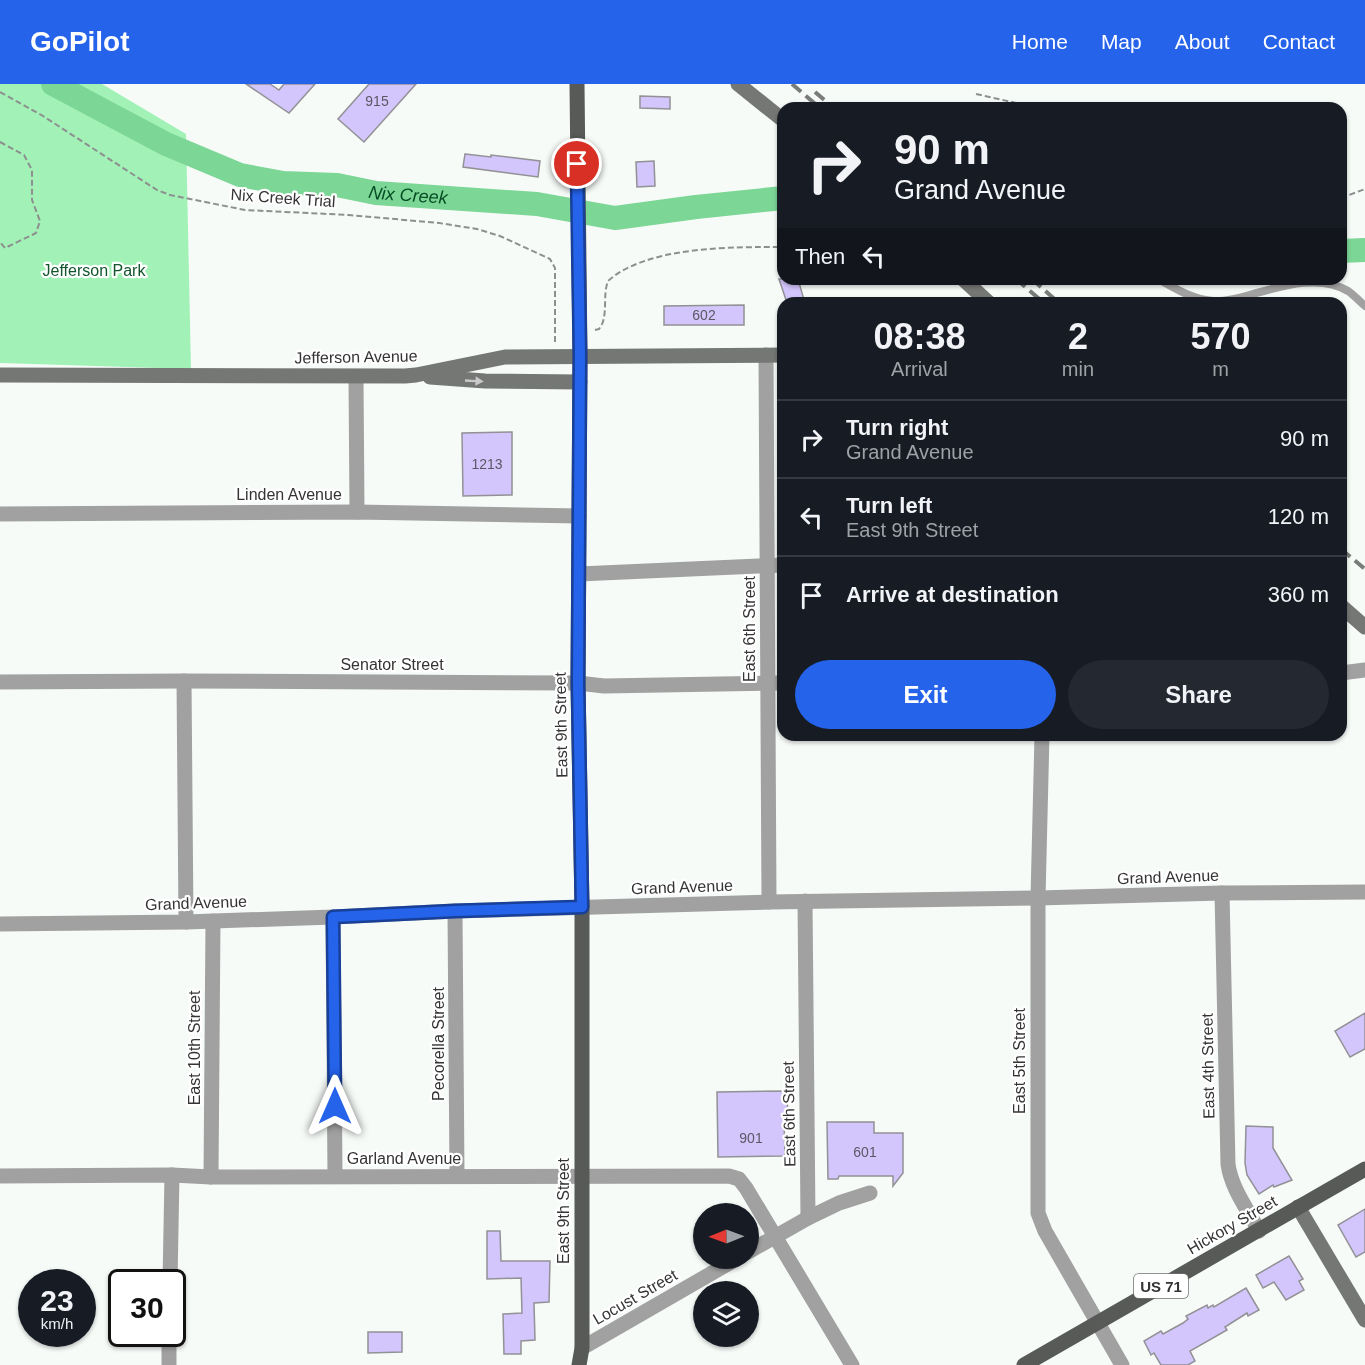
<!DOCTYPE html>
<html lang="en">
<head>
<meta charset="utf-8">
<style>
  :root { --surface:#171b24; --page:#242831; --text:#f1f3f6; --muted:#9ea1a6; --line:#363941; --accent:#2563eb }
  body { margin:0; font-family:Arial,sans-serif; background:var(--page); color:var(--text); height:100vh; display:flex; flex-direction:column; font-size:22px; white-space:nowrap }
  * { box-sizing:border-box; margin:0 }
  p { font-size:20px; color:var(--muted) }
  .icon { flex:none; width:33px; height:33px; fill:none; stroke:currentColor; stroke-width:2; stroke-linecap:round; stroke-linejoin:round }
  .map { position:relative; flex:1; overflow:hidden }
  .details { position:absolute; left:777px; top:213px; width:570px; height:444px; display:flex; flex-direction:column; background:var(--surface); border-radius:18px; box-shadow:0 2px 4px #0004 }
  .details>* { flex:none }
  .top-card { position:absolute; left:777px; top:18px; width:570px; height:183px; border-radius:18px; box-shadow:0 2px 4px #0004; background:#171b24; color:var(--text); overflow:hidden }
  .needle { width:39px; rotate:269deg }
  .buttons { position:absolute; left:693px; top:1119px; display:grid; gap:12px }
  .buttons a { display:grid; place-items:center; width:66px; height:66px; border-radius:50%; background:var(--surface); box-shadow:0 2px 4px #0004; font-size:30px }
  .speed { position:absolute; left:18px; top:1185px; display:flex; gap:12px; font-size:30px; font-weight:700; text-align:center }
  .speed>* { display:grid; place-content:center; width:78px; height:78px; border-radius:50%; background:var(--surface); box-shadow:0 2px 4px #0004; line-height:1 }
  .speed small { font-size:15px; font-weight:400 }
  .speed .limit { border:3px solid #111; border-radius:9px; background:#fff; color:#111 }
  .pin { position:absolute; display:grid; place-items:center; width:51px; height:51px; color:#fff; margin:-26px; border:3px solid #fff; border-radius:50%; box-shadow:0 2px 6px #0007 }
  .me { position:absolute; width:66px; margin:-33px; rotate:0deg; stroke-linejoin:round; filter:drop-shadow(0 0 4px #0008) }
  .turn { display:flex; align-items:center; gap:21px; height:126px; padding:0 18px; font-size:27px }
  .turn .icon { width:78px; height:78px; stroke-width:2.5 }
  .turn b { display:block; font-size:42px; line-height:51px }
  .then { display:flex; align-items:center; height:57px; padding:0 18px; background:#0003; gap:12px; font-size:22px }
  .eta { display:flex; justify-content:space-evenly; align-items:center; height:102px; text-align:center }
  .eta b { font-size:36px; font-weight:700; line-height:42px }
  .button { display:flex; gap:12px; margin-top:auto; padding:12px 18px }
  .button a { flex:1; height:69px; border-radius:36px; background:var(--accent); color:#fff; font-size:24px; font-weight:700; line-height:69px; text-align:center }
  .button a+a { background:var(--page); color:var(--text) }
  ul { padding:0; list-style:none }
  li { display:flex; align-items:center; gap:18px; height:78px; padding:0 18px; border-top:2px solid var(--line) }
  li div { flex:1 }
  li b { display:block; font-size:22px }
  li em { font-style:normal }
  header { display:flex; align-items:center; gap:36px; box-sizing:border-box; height:84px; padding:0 30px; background:var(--accent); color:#fff }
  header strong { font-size:28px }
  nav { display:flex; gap:33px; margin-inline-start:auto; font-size:21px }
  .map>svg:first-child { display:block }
</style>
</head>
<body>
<header>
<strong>GoPilot</strong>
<nav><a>Home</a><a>Map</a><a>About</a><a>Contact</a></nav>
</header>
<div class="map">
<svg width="1365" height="1281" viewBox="0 0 1365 1281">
  <rect width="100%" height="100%" fill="#f7fbf8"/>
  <polygon fill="#a2f2b8" points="0,0 102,0 186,50 191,285 0,279"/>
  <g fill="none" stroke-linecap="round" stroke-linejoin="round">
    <g stroke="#7cd696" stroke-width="24">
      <path id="s1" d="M53,0L166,60L240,91L283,99L337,101L376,109L537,120L615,134L696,123L783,114"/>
      <polyline points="1341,167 1365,166"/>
    </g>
  </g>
  <g fill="#d3c6fc" stroke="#929195" stroke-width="1.5">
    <polygon points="246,0 270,0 279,6 284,0 315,0 289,29"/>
    <polygon points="369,0 416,0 364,58 338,35"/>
    <polygon points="640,12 670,13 670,25 640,24"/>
    <polygon points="465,70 491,73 491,71 540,77 538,93 463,83"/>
    <polygon points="654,77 655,102 637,103 636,78"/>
    <polygon points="779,195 798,195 804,216 794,219 787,219"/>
    <polygon points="744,221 744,241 664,241 664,222"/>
    <polygon points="512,348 512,411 463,412 462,349"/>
    <polygon points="1365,929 1365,965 1350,973 1335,947"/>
    <polygon points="787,1007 788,1036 784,1036 785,1072 718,1073 717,1008"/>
    <polygon points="827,1038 874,1038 874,1049 903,1049 903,1089 893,1102 893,1092 839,1092 838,1095 828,1095"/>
    <polygon points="1246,1042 1273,1043 1273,1064 1292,1096 1274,1103 1273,1101 1259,1110 1247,1091 1245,1079"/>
    <polygon points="1365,1125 1365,1168 1356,1173 1338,1141"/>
    <polygon points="487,1147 500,1147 501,1177 550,1177 549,1218 534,1219 535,1256 521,1257 521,1270 504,1270 503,1230 522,1229 521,1194 487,1195"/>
    <polygon points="1289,1172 1303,1195 1299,1197 1304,1206 1286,1216 1274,1198 1263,1204 1256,1191"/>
    <polygon points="1246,1204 1259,1226 1248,1232 1247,1229 1225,1243 1227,1246 1190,1267 1195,1277 1188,1281 1161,1281 1154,1269 1151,1271 1144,1257 1161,1247 1163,1250 1183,1239 1188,1235 1186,1232 1207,1221 1208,1224 1213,1221 1214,1223"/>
    <polygon points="368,1248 402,1248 402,1268 368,1269"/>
  </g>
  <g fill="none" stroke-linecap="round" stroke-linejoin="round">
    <g stroke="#8d908e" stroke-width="2" stroke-dasharray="6 3" stroke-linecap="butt">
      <polyline points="0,8 43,32 157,106 170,111 245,126 349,131 439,139 477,145 500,152 550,175 555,184 555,258"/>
      <polyline points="976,10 1039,24"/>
      <polyline points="0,58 24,71 32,86 32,116 40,137 36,149 5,164 0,158"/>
      <polyline points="1341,114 1365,105"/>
      <path d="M595,246L599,245C609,233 602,212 608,197C647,162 733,163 783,163"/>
    </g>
    <path stroke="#a0a1a0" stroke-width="8" d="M1158,195C1175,204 1193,216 1213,217C1226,218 1240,214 1253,210C1282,202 1320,190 1348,207C1354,211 1359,217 1365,222"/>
    <g stroke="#a0a1a0" stroke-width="15">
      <polyline points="766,271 769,818"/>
      <polyline points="356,293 357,428"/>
      <polyline points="0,430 357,428 579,432"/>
      <polyline points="579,490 783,481"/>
      <polyline points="1341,589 1365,586"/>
      <polyline points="184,597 186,838"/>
      <polyline points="0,598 184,597 578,599 604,602 783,599"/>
      <polyline points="1042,651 1038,814 1038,1129 1045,1147 1122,1281"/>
      <path d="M1222,809L1228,1080C1231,1104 1248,1126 1259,1147"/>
      <polyline points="805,817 808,1134"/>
      <polyline points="455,827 457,1092"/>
      <polyline points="333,833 335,1092"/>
      <polyline points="0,840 186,838 333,833 455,827 769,818 1038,814 1222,809 1365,808"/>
      <polyline points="0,1092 172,1091 211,1093 729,1092 739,1095 746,1104 852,1281"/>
      <polyline points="211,1093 213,837"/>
      <polyline points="748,1168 808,1134 839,1119 870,1109"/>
      <polyline points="170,1198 172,1091"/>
      <polyline points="582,1264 738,1174"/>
      <polyline points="169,1281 169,1250"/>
    </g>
    <g stroke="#757775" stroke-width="15">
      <polyline points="738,0 783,36"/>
      <polyline points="963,195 989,219"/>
      <polyline points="0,291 405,292 416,291 505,273 783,271"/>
      <polyline points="430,293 485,297 580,298"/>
      <polyline points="1341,522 1365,543"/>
      <polyline points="1298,1123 1365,1236"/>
    </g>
    <g stroke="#575a57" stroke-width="15">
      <polyline points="577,0 580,272 578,599 582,823 582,1264 579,1281"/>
      <polyline points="1024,1281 1365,1085"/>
    </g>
    <g stroke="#7a7c7a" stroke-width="4" stroke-dasharray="12 6" stroke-linecap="butt">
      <polyline points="792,0 820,24"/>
      <polyline points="815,8 834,24"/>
      <polyline points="1016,195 1044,219"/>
      <polyline points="1032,195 1059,219"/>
      <polyline points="1341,465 1365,485"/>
    </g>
  </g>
  <defs><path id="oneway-solid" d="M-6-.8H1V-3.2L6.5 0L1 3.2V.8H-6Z" transform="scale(1.5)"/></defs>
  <use fill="#c8c9c8" href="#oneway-solid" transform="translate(474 297) rotate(3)"/>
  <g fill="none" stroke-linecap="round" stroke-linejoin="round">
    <g stroke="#184099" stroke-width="15">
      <polyline id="route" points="335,1022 333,833 455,827 582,823 578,599 580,272 577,80"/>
    </g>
    <use href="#route" stroke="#2563eb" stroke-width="10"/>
  </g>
  <g text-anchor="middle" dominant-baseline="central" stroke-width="4.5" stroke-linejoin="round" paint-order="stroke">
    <g font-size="14" fill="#5b5865">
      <text x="377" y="17">915</text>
      <text x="704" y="231">602</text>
      <text x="487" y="380">1213</text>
      <text x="751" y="1054">901</text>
      <text x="865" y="1068">601</text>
    </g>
    <rect fill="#fff" stroke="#707170" stroke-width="1.5" x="1134" y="1190" width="54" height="24" rx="4.5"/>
    <g font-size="15" font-weight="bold" fill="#333433">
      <text x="1161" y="1202">US 71</text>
    </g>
    <g font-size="16" fill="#333433" stroke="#fff">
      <text transform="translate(283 114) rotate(4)">Nix Creek Trial</text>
      <text transform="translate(356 273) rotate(-1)">Jefferson Avenue</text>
      <text x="289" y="410">Linden Avenue</text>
      <text transform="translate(749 545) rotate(-90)">East 6th Street</text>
      <text x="392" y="580">Senator Street</text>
      <text transform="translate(561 641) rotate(-91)">East 9th Street</text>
      <text transform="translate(1168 793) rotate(-2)">Grand Avenue</text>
      <text transform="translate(682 803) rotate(-2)">Grand Avenue</text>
      <text transform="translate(196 819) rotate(-2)">Grand Avenue</text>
      <text transform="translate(438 960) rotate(-90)">Pecorella Street</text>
      <text transform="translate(194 964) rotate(-90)">East 10th Street</text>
      <text transform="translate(1019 977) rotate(-90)">East 5th Street</text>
      <text transform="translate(1208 982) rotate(-91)">East 4th Street</text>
      <text transform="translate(789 1030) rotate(-91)">East 6th Street</text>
      <text x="404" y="1074">Garland Avenue</text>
      <text transform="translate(563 1127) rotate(-90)">East 9th Street</text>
      <text transform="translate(1232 1141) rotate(-30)">Hickory Street</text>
      <text transform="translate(635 1213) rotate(-30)">Locust Street</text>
    </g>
    <g font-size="16" fill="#12552c" stroke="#fff">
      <text x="94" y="186">Jefferson Park</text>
    </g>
    <g font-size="18" font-style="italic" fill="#064d25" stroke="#fff">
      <text stroke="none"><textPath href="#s1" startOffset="378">Nix Creek</textPath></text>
    </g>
  </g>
</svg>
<div class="buttons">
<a><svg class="needle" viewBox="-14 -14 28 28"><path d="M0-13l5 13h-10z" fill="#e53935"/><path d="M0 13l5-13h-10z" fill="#9ea1a6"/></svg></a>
<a><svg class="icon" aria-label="layers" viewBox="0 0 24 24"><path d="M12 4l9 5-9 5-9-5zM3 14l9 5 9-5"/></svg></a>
</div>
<div class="speed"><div>23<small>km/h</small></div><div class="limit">30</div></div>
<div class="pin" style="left:577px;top:80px;background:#d93025"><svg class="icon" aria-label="arrive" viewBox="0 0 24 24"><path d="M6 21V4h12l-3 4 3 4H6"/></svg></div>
<svg class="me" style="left:335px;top:1022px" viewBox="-20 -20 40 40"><path d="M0-17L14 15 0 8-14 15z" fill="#2563eb" stroke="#fff" stroke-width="4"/></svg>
<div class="top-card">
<div class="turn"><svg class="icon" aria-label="right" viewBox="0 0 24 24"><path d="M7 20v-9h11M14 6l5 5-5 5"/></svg><div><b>90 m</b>Grand Avenue</div></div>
<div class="then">Then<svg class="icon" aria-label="left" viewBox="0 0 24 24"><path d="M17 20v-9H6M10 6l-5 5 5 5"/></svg></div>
</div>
<section class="details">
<div class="eta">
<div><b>08:38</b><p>Arrival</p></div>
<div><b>2</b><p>min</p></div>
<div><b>570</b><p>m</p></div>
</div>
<ul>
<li><svg class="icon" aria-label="right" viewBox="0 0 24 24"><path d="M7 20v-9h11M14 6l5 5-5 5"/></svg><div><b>Turn right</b><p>Grand Avenue</p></div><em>90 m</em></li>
<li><svg class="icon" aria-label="left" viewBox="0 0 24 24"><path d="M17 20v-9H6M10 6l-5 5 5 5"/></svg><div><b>Turn left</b><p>East 9th Street</p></div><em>120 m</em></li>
<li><svg class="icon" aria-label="arrive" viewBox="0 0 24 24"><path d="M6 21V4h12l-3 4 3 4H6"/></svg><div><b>Arrive at destination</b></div><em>360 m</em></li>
</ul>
<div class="button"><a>Exit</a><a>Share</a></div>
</section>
</div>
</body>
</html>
